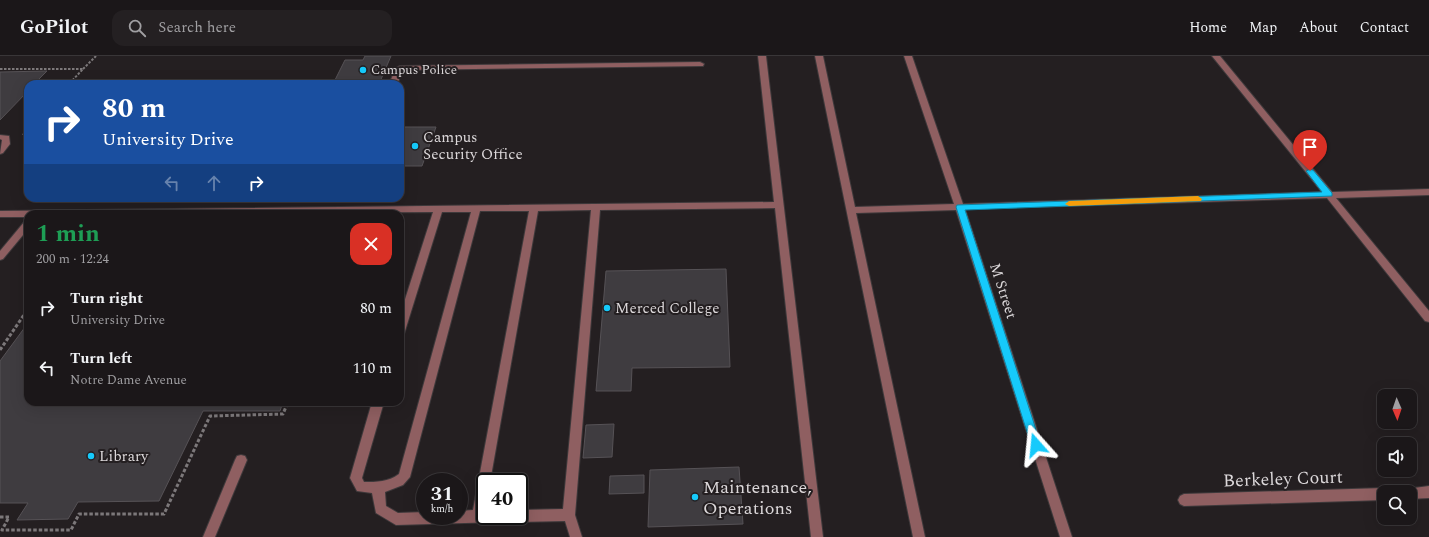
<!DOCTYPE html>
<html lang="en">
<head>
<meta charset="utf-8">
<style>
  :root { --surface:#1b1719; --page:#242022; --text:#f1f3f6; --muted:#a09fa2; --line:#393638 }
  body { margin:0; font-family:Spectral,serif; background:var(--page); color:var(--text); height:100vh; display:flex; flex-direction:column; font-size:15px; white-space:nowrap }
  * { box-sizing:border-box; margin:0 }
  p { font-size:13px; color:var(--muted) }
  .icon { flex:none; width:22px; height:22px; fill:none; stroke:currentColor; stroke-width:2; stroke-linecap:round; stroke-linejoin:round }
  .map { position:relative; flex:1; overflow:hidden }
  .drawer { position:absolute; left:24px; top:154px; width:380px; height:196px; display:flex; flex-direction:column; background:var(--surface); border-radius:12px; box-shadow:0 4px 16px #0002,0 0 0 1px var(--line) }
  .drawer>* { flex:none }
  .banner { position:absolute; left:24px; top:24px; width:380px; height:122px; border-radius:12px; box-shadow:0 4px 16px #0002,0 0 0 1px var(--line); background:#1a4fa0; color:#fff; overflow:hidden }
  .needle { width:26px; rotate:178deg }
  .buttons { position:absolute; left:1377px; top:333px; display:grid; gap:8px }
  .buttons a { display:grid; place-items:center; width:40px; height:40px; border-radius:8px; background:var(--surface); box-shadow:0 4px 16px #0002,0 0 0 1px var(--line); font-size:20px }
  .speed { position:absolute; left:416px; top:417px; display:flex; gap:8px; font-size:20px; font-weight:700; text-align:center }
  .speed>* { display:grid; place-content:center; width:52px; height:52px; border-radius:50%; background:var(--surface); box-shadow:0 4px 16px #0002,0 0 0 1px var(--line); line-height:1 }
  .speed small { font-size:10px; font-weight:400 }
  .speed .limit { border:2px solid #111; border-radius:6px; background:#fff; color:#111 }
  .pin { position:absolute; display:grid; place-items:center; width:34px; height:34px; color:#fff; margin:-41px -17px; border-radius:50% 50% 50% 0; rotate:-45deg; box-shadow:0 0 4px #0007 }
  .pin .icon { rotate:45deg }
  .me { position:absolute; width:44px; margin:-22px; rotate:342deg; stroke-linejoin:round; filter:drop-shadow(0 0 3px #0008) }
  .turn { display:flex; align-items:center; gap:14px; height:84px; padding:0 12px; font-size:18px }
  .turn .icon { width:52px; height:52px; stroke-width:2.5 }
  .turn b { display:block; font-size:28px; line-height:34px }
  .lanes { display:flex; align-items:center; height:38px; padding:0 12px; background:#0003; justify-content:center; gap:20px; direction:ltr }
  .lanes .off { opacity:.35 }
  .round { display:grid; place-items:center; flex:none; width:42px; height:42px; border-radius:12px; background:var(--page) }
  .overview { display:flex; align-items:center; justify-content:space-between; height:68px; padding:0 12px }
  h1 { font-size:24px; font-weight:700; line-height:30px; color:#1e9e55 }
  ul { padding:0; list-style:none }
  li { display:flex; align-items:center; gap:12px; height:60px; padding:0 12px }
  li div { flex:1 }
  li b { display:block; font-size:15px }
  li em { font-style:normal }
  header { display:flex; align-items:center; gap:24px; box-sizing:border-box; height:56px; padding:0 20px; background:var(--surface); border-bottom:1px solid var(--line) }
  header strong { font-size:19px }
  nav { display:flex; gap:22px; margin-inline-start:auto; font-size:14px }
  .search { width:280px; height:36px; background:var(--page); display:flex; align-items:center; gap:10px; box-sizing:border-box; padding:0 14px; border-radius:12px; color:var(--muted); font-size:15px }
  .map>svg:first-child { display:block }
</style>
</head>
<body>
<header>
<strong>GoPilot</strong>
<div class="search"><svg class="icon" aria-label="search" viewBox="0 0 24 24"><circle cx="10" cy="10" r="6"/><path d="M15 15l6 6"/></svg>Search here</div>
<nav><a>Home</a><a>Map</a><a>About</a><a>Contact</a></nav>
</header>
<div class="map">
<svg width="1429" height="481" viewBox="0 0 1429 481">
  <rect width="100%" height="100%" fill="#241f21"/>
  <g fill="#3f3c40" stroke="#565256">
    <polygon points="365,0 391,0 379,28 351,28 353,24 335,24 345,4 363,4"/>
    <polygon points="47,15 34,28 28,28 28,35 0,64 0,16"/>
    <polygon points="400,71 436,71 422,110 400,110"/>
    <polygon points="726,213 730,311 632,312 631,335 596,335 606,215"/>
    <polygon points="28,267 28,346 283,346 280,355 203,355 159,445 78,446 68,463 17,464 28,447 0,447 0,305"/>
    <polygon points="614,368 612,401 583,402 586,369"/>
    <polygon points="739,411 743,468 648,471 650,414"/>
    <polygon points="644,419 644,437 609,438 610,420"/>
  </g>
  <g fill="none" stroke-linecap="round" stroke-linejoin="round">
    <g stroke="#3e393b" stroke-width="2">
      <g id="minor">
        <path d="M758,0H766L823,481H811L775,152L600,154L575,459L582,481H570L565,465L519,466L515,464L513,460H519V454L563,453L591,154L538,155L490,426H485V460H506L504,464L500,466L396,469L376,457L372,437L357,435L350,422L372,346H384L362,422L364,426C377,426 388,426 399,418L471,156H442L405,275L404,278L400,279V259L433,156L28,158V161H0V155L774,146ZM480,155H529L473,454L459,455V460H425V456L398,457L386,450L385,436L403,429L410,421Z"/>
        <polygon points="815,0 823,0 855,151 954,148 904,0 912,0 963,148 1322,136 1212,0 1220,0 1332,136 1429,133 1429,139 1336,142 1429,255 1429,266 1425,265 1327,142 965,153 1072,481 1060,481 956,154 856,157 925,481 913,481"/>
        <polygon points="700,6 704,8 703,10 403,14 397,28 389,28 396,12 400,10"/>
        <polygon points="0,79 9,80 10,88 3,97 0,98 2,84 0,83"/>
        <polygon points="28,164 28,173 3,203 0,204 0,195 25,165"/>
        <polygon points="241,399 245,400 247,404 215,481 203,481 235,404 237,400"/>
        <polygon points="1429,430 1429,442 1410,443 1410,436 1404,436 1406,433"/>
        <polygon points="1384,432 1389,436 1384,436 1384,444 1184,450 1180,448 1178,444 1180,440 1184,438"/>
      </g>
    </g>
    <g stroke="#7c787a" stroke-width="2" stroke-dasharray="2.5 1.5" stroke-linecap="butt">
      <polyline points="0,13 83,13 69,28"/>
      <polyline points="83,13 96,0"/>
      <polyline points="23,79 28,73"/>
    </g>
    <g stroke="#7c787a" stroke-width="3" stroke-dasharray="3.5 2" stroke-linecap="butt">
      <polyline points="0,294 28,253"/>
      <polyline points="0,461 9,461 2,474 71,474 79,458 164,458 210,360 283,358 288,346"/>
    </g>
    <use href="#minor" fill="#8f5f61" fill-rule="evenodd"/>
  </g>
  <polygon fill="#16cafb" stroke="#0e83a3" points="1310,113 1313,114 1332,137 1332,140 965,154 1041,389 1040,392 1036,393 1032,392 956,151 957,149 1322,136 1306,115"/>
  <polygon fill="#f59e0b" points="1198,140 1202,143 1201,145 1069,150 1065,148 1069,145"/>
  <g fill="#16cafb" stroke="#241f21" stroke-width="1.5">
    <circle cx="363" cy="14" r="4"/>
    <circle cx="415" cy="90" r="4"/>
    <circle cx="607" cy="252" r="4"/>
    <circle cx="91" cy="400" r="4"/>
    <circle cx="695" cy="441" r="4"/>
  </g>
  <g text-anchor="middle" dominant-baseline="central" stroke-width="4" stroke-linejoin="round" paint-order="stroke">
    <g font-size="13" fill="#dcd8da" stroke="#241f21" text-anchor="start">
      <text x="371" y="14">Campus Police</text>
    </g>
    <g font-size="15" fill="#dcd8da" stroke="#241f21" text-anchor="start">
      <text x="423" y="81">Campus<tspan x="423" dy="17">Security Office</tspan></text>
      <text x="615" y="252">Merced College</text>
      <text x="99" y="400">Library</text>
    </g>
    <g font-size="15" fill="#dcd8da" stroke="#241f21">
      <text transform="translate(1003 235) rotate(72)">M Street</text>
    </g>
    <g font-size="18" fill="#dcd8da" stroke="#241f21">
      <text transform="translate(1283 423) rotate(-2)">Berkeley Court</text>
    </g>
    <g font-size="18" fill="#dcd8da" stroke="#241f21" text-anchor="start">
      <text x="703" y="431">Maintenance,<tspan x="703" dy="21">Operations</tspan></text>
    </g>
  </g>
</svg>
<div class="buttons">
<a><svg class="needle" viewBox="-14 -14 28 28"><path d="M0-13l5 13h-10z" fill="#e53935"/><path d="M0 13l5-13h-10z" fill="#a09fa2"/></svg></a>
<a><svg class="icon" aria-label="sound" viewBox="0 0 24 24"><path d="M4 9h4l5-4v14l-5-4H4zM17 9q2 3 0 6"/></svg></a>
<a><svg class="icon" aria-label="search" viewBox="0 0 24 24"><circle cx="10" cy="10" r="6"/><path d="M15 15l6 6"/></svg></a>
</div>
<div class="speed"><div>31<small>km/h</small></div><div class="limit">40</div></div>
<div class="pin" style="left:1310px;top:115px;background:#d93025"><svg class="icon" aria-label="arrive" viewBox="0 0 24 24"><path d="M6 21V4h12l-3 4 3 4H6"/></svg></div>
<svg class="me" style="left:1036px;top:389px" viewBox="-20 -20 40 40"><path d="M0-17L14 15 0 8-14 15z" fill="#16cafb" stroke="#fff" stroke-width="4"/></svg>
<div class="banner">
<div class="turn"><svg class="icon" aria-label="right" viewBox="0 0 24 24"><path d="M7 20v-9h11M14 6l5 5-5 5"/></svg><div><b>80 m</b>University Drive</div></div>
<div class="lanes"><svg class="icon off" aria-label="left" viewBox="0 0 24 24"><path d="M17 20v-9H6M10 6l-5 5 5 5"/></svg><svg class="icon off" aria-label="ahead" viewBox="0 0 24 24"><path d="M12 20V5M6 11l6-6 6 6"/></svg><svg class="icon" aria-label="right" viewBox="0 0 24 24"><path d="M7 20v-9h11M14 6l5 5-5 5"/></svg></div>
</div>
<section class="drawer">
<div class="overview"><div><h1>1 min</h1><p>200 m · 12:24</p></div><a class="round" style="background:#d93025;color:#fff"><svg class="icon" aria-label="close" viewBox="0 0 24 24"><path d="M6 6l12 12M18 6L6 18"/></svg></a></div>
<ul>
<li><svg class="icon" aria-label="right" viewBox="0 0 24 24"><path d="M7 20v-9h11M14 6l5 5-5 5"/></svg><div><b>Turn right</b><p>University Drive</p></div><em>80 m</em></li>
<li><svg class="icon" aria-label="left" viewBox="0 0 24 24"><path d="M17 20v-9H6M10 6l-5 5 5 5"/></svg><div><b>Turn left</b><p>Notre Dame Avenue</p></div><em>110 m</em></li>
</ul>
</section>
</div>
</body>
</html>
